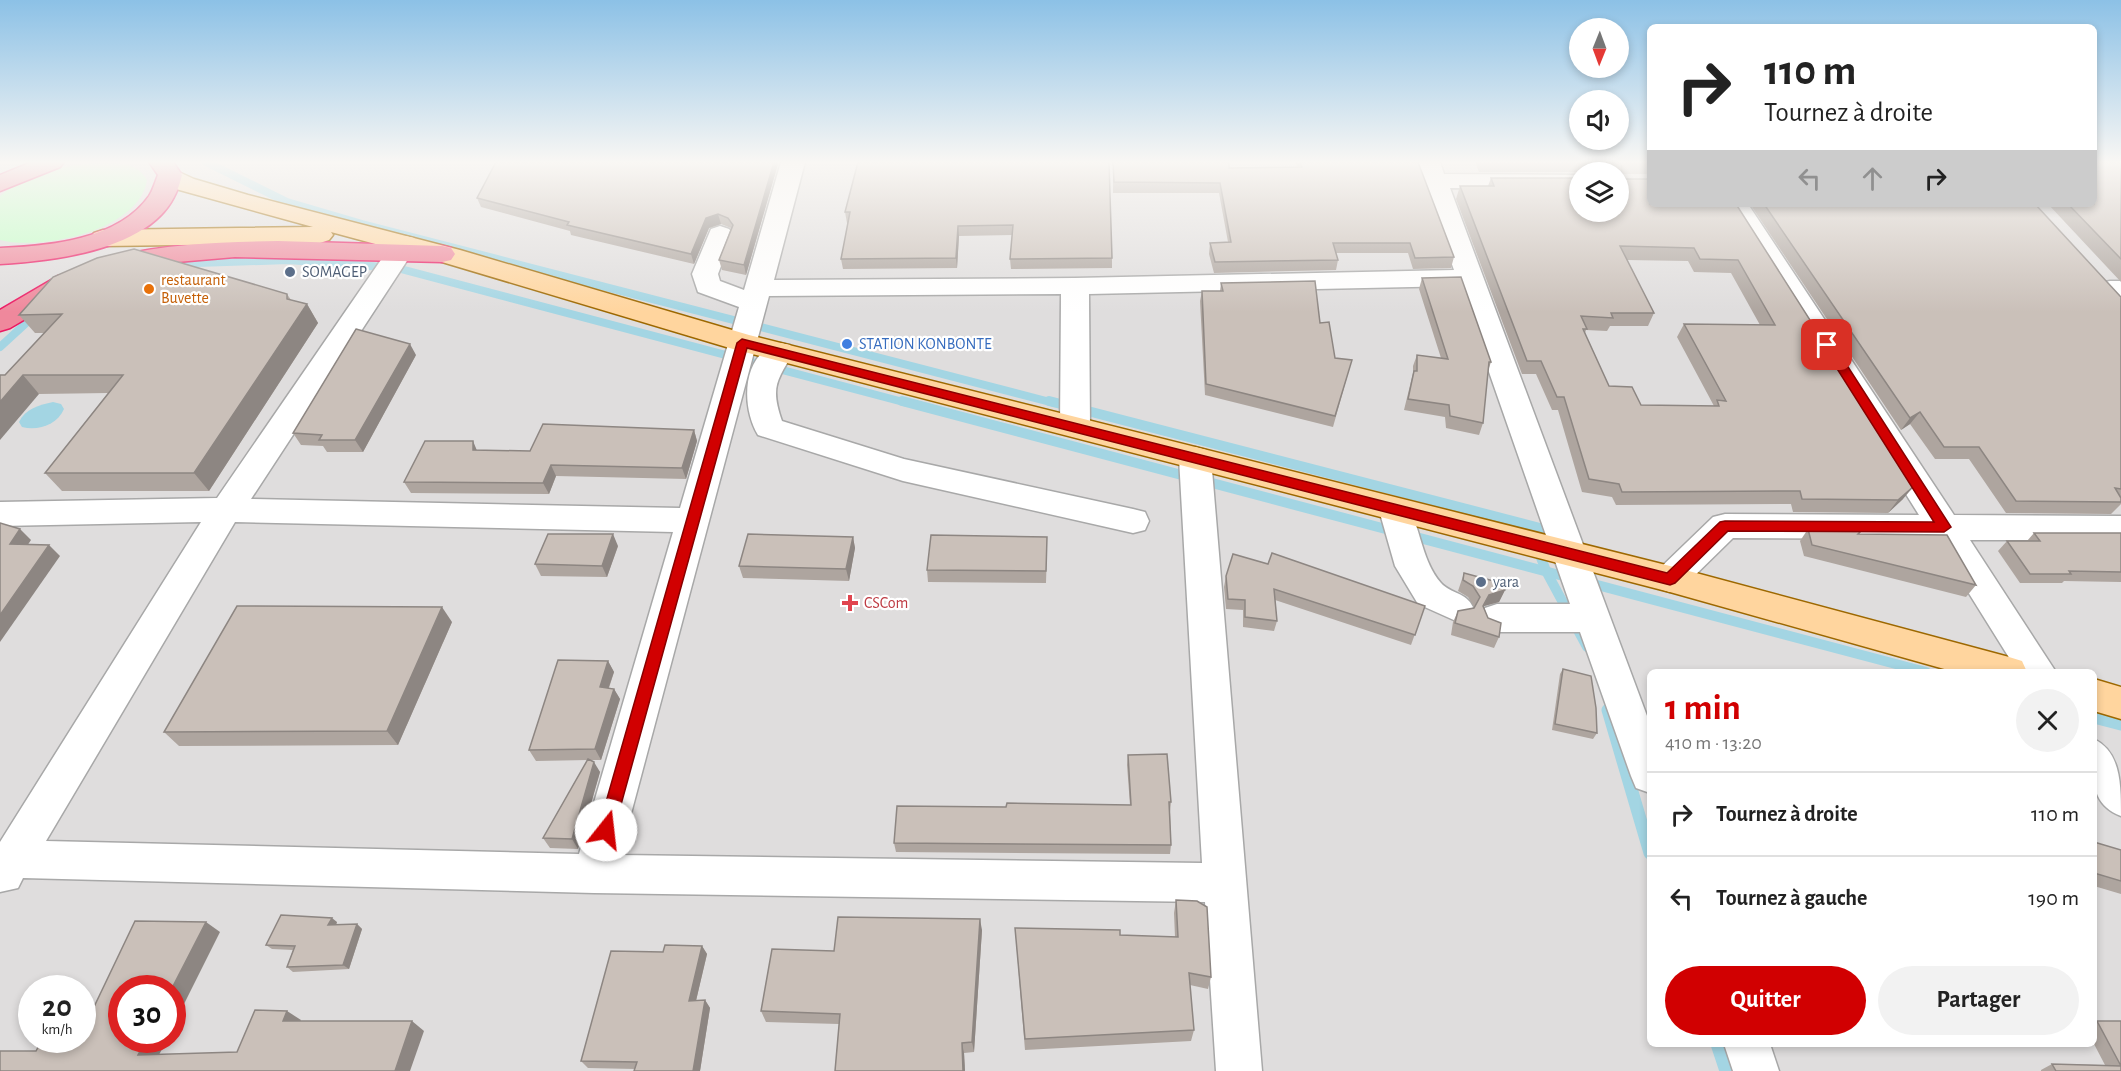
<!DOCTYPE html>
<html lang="fr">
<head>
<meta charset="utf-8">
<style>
  :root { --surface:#fff; --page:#f2f2f2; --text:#222; --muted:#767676; --line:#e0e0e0; --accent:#d10001 }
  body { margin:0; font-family:"Alegreya Sans",sans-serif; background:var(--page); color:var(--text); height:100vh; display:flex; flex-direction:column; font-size:22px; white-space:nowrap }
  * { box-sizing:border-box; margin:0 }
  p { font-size:20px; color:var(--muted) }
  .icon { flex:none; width:33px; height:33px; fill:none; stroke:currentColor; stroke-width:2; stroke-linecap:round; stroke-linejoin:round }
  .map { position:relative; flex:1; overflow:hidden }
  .sheet { position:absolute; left:1647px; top:669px; width:450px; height:378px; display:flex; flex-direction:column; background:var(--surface); border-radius:9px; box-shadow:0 3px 9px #0003 }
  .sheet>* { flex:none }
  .banner { position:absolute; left:1647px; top:24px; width:450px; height:183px; border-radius:9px; box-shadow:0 3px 9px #0003; background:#fff; color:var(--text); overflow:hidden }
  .needle { width:39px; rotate:181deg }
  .fabs { position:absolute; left:1569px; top:18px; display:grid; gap:12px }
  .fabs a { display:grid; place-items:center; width:60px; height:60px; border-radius:50%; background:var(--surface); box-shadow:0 3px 9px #0003; font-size:30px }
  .speed { position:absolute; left:18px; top:975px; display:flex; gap:12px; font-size:30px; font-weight:700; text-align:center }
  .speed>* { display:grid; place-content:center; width:78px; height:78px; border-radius:50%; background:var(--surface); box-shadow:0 3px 9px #0003; line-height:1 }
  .speed small { font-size:15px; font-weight:400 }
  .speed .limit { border:9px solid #d22; background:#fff; color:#111 }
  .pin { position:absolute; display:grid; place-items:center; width:51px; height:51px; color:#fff; margin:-26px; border-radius:12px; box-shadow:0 3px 9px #0006 }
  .me { position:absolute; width:66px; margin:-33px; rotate:16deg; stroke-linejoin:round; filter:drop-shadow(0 0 4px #0008) }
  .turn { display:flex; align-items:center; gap:21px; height:126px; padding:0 18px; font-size:27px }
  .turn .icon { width:78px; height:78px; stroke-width:2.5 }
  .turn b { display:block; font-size:42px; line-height:51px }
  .lanes { display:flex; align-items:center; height:57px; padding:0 18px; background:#0003; justify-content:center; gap:30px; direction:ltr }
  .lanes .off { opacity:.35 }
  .round { display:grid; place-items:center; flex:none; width:63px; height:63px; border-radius:32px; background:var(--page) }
  .overview { display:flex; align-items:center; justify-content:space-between; height:102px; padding:0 18px }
  h1 { font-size:36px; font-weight:600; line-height:45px; color:var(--accent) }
  .action { display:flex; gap:12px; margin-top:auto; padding:12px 18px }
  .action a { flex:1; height:69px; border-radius:36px; background:var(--accent); color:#fff; font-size:24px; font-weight:600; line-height:69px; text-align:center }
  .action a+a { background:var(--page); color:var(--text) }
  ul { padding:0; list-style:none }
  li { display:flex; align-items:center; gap:18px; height:84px; padding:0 18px; border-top:2px solid var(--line) }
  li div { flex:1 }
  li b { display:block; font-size:22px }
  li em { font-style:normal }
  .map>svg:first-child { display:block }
</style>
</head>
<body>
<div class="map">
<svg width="2121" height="1071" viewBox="0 0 2121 1071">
  <rect width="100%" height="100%" fill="#f2eee6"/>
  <path fill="#dfdddd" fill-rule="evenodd" d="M0,162H1650V204H2094L2121,162V1071H0ZM1580,172H1618V212H1580ZM1650,672H2094V1044H1650ZM32,988H82V1040H32ZM122,988H172V1040H122Z"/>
  <path fill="#c1fec5" d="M107,162C124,163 137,164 147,180C140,230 42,251 0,240V196C29,172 69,164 107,162Z"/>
  <path fill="#a3d5e3" d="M53,402L61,404L64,409C57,425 38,431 22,427L19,422C25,409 39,405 53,402Z"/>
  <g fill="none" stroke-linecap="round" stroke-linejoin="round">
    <g stroke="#a3d5e3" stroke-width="8">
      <polyline points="206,162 287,202 362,224 1054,403"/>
      <polyline points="167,264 288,260 397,268 907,403"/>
      <polyline points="0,347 36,314"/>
    </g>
    <g stroke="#a3d5e3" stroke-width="10">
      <polyline points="902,401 1926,672"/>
      <polyline points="1049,401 1540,528 1537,547 1546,571 1587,647"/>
    </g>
    <g stroke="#a3d5e3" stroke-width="13">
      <polyline points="1608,710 1650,853"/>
      <polyline points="2094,717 2121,724"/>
      <polyline points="1717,1044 1726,1071"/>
    </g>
    <g stroke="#a8a8a8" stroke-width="3">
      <g id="minor">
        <path d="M781,162H805L774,280L1075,278L1454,270L1416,162H1440L1444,174L1580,175V189L1450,188L1650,724V793L1636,788L1631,776L1580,632H1497L1485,628L1480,618L1485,608L1497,604H1570L1459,286L1089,294L1090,426L1086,433L1075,437L1064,433L1060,426L1061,294L769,296L620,855L1202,863L1179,458L1184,450L1195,447L1206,450L1211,458L1262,1071H1216L1205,902L594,893L23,878L18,888L0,892V842L201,522L0,526V502L217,498L396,238L405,236L414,238L418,244L251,499L680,508L739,307L698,292L692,274L711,229L720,226L729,229L733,234L718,274L720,281L744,290ZM235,522L673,532L579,854L46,841Z"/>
        <polygon points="1724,204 1748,204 1954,515 2121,516 2121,540 1970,540 2056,672 2018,672 1935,539 1733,538 1682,588 1670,592 1658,588 1653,579 1658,570 1713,517 1725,514 1919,515"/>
        <polygon points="2110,281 2121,281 2121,297 2100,295 2096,289 2100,283"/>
        <path d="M780,343L790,345L794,352C777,380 770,387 782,421L904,459L1133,509L1145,512L1149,521L1145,530L1133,533L903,481L758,435C741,407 741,353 780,343Z"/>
        <path d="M1395,498L1406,502C1421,527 1421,560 1441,583C1451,594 1466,592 1473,607L1468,617L1456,621L1418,604L1395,566L1379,510L1384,502Z"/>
        <path d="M2094,739C2121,752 2121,785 2121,816C2086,803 2094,770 2094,739Z"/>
        <polygon points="1724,1044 1770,1044 1779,1071 1733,1071"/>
      </g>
    </g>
    <g stroke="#9d6800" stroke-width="3">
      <g id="major">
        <polygon points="170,168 194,179 248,195 460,250 749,335 1670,566 2009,657 2022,661 2027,672 1955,672 1670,592 733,349 442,262 331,232 333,235 329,240 320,243 103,246 94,243 90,238 94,233 103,230 313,227 176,189 158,175 161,170"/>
        <polygon points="2094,679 2121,687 2121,719 2094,711"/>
      </g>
    </g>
    <g stroke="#eb1862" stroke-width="3">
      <g id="highway">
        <polygon points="32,162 64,162 60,167 0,191 0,175"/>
        <path d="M149,162H173L182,175C180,182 178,190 174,197C147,250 53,261 0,264V248C49,246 118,240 149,196C153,190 155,182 158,175Z"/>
        <path d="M278,241L442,246L451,248L455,254L451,260L442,262L235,257L154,264L116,272L107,270L103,264L107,258C163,244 220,242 278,241Z"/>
        <polygon points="68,274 78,276 81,282 78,288 10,328 0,331 0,310 58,276"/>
      </g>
    </g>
    <use href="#minor" fill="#fff" fill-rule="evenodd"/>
    <use href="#major" fill="#ffd59e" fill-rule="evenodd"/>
    <use href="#highway" fill="#ef889c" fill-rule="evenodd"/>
  </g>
  <g fill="#aea59f" fill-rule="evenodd">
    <polygon points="496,162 777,162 778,164 746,275 722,270 719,260 731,228 721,224 709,228 694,264 571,235 570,231 481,207 477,198"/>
    <polygon points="858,162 1112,258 1112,268 1011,269 1010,259 1012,235 959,236 957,268 843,269 841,259 848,223 847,223 845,212"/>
    <polygon points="1113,162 1229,162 1229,168 1297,167 1295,162 1418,162 1454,257 1451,268 1413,269 1408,253 1336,253 1338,260 1336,270 1214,273 1209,254 1210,243 1228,242 1219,193 1113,193"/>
    <path d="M1475,162H1650V174H1622V179L1736,204L1891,447L1890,448L1903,499L1888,513L1793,512L1791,504L1616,505L1612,497L1582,492L1558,410H1552L1536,374H1522L1456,199L1460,186H1488L1491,178L1580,212L1618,172H1479ZM1627,260L1688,261L1694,272L1731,273L1760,325L1684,324L1677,337L1714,406L1641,405L1609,386L1585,333L1586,330L1607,331L1610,326H1648L1654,313Z"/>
    <polygon points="2121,162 2121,282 2048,204 2094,204"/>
    <polygon points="1750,204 2035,204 2120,296 2121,297 2121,504 2111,514 2006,513 1969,459 1935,459 1910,424 1901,430"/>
    <polygon points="1422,278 1491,362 1488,371 1483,423 1479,435 1446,428 1445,417 1404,410 1413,373 1413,366 1417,355 1441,358 1419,289"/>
    <polygon points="1221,283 1320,323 1335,358 1349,370 1333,427 1205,395 1200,301 1202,291 1220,291"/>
    <polygon points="287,294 291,300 307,304 318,323 209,491 62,491 45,473 108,393 39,394 5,375 44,333 35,333 19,315"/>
    <polygon points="416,355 363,452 327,452 323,446 301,445 293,433"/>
    <polygon points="694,430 697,441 686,479 556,476 549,494 411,493 404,482 477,450 530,451"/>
    <polygon points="1808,529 1860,534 1976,585 1966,597 1804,556 1800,541"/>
    <polygon points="2034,533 2121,533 2121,582 2064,581 2062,583 2020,583 1998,551 2007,541 2027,541"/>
    <polygon points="853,537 855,548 849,581 743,578 739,566"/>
    <polygon points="618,546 607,577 541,576 535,564"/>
    <polygon points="1047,549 1046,583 928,582 927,570"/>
    <polygon points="1464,573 1505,590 1499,602 1484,606 1484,607 1488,618 1499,637 1494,648 1451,635 1453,622 1458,611 1474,608 1474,607 1468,597 1458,591"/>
    <polygon points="1226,576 1425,606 1411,645 1275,600 1277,621 1274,631 1243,627 1243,610 1226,609 1224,587"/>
    <polygon points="452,622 398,745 179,746 164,732"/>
    <polygon points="608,661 614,672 609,688 614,689 620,699 601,760 590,760 600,772 578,849 550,848 543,838 588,760 536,761 529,750"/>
    <polygon points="1563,669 1597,733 1593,739 1552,730 1560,674"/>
    <polygon points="1128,755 1171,802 1170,812 1171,845 1170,854 896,852 894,843 1006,807 1130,805 1127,765"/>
    <polygon points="2094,842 2121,850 2121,894 2094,886"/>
    <polygon points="1176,900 1211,977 1208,989 1190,985 1194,1030 1191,1041 1025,1050 1015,928 1120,935 1175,937 1174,913"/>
    <polygon points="337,922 336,925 357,924 362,929 349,969 293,972 287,967 293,950 272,949 266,945"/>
    <polygon points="982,930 974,1052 964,1053 965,1071 835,1071 839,1024 766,1022 761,1011 834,951"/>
    <polygon points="702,946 707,954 696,1001 705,1000 710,1008 700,1071 634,1071 635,1069 588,1068 581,1061 663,952"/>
    <polygon points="2097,1021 2121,1021 2121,1071 2041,1071 2041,1070 2052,1064 2105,1065 2094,1044 2094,1023"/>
  </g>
  <g fill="#8d8682">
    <polygon points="774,162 777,162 778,164 746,275 744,265"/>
    <polygon points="718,214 721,224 709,228 694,264 691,254 706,218"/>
    <polygon points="958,226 959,236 957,268 956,258"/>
    <polygon points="307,304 318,323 209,491 194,473"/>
    <polygon points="410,344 416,355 363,452 355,440"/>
    <polygon points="23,375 39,394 0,440 0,402"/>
    <polygon points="1920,412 1910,424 1901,430 1910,418"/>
    <polygon points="694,430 697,441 686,479 682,468"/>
    <polygon points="473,441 478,453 473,450"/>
    <polygon points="551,465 556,476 549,494 543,483"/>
    <polygon points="1914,486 1903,499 1888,513 1898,500"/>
    <polygon points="20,529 31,540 21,555 10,544"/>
    <polygon points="613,534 618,546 607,577 602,566"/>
    <polygon points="853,537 855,548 849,581 846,569"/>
    <polygon points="49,545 60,556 0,642 0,615"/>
    <polygon points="1505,590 1499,602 1484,606 1478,617 1489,595"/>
    <polygon points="442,607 452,622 398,745 387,731"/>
    <polygon points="608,661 614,672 605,698 600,687"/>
    <polygon points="614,689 620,699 601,760 595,749"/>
    <polygon points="594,762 600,772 578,849 572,839"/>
    <polygon points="332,918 337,922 334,930 328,925"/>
    <polygon points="980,919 982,930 974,1052 972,1042"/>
    <polygon points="206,922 220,932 172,1028 172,988"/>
    <polygon points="357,924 362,929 349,969 343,965"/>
    <polygon points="702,946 707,954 694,1009 689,1001"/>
    <polygon points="705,1000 710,1008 700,1071 693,1071"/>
    <polygon points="287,1011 301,1020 296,1030 283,1021"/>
    <polygon points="412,1021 424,1031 410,1071 395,1071"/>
    <polygon points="146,1040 167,1040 154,1064 138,1055"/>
    <polygon points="962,1043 964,1053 965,1071 963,1071"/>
  </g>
  <g fill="#cac0b9" stroke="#8d8682" stroke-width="1.5" fill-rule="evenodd">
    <polygon points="496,162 774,162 744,265 719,260 733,225 728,218 718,214 706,218 691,254 567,225 569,222 477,198"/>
    <polygon points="858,162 1109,162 1112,258 1010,259 1013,225 958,226 956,258 841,259 850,212 845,212"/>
    <polygon points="1113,162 1229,162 1229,168 1302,167 1300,162 1418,162 1454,257 1415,258 1410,243 1333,243 1338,260 1215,262 1210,243 1231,242 1220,183 1114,182"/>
    <path d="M1586,162H1621L1622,179H1650V204H1736L1891,447H1889L1914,486L1898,500L1802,499L1800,491L1622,492L1619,484L1589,479L1564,397H1557L1541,361H1527L1460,186H1494L1491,178H1580V212H1618V172H1586ZM1620,246L1694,248L1700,259L1738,260L1775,325L1684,324L1726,401L1717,400L1719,406L1641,405L1632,387L1609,386L1583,329H1587L1581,316L1613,318L1611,313H1654Z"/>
    <polygon points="2094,162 2121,162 2121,259 2068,204 2094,204"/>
    <polygon points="1764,204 2035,204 2120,296 2121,297 2121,489 2115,488 2121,498 2121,502 2016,501 1979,447 1944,447 1920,412 1910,418"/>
    <polygon points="134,249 287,294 287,299 307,304 194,473 45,473 123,375 23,375 0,402 0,375 5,375 62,314 19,315 53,277 97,258"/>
    <polygon points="1461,277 1491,362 1489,362 1483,423 1450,416 1449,405 1408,399 1414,371 1417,371 1417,355 1448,359 1422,278"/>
    <polygon points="1315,281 1320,323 1329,322 1335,358 1352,360 1335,416 1206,384 1202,291 1223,291 1221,283"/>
    <polygon points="356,329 410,344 355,440 319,440 322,435 293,433"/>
    <polygon points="543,424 694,430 682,468 551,465 543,483 404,482 425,441 473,441 473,450 530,451"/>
    <polygon points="0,523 20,529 10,544 49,545 0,615"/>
    <polygon points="1808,529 1863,529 1858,534 1947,535 1976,585 1812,545"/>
    <polygon points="2034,533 2121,533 2121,572 2069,571 2071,574 2030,574 2007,541 2040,541"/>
    <polygon points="548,534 613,534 602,566 535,564"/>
    <polygon points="748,534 853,537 846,569 739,566"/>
    <polygon points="931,535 1047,537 1046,571 927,570"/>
    <polygon points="1272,553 1425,606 1415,635 1274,589 1277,621 1245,617 1245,600 1228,599 1226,576 1233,554 1268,564"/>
    <polygon points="1464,573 1505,584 1505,590 1489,595 1483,606 1488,618 1501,623 1499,637 1455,623 1458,611 1474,608 1480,597 1473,586 1463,580"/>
    <polygon points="237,606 442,607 387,731 164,732"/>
    <polygon points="558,660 608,661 600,687 614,689 595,749 529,750"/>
    <polygon points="1563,669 1591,676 1596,708 1597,733 1555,724"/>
    <polygon points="1167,754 1171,802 1169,802 1171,845 894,843 897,806 1006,807 1007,803 1131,805 1128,755"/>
    <polygon points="588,759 594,762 572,839 543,838"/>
    <polygon points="2094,842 2121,850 2121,881 2094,873"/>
    <polygon points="1176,900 1197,901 1207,907 1211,977 1189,973 1194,1030 1025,1039 1015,928 1120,930 1120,935 1178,937"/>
    <polygon points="281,915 332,918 328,925 357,924 343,965 287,967 295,946 266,945"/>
    <polygon points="838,917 980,919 972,1042 962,1043 963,1071 835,1071 840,1014 761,1011 772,949 834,951"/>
    <polygon points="135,921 206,922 172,988 122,988 122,1040 146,1040 138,1055 237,1052 255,1010 287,1011 283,1021 412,1021 395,1071 0,1071 0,1051 36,1051 41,1042 78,1042 79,1040 82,1040 82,1032"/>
    <polygon points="665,945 702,946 689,1001 705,1000 693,1071 634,1071 637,1062 581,1061 611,951 663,952"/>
    <polygon points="2097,1021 2121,1021 2121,1071 2056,1071 2052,1064 2121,1066"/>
  </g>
  <linearGradient id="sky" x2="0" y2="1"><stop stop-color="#8cc1e6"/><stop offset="0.52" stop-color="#f9f7f4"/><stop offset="1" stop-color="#f9f7f4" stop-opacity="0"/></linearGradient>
  <rect width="2121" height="312" fill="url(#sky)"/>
  <polygon fill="#d10001" stroke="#880001" stroke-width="1.5" points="742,339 1667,573 1720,522 1725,521 1934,522 1822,345 1827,341 1832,342 1951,527 1944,532 1728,531 1675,583 1670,585 747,348 614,830 612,836 606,838 600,836 598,830 737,343"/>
  <g fill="#5c6f8a" stroke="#fff" stroke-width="2">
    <circle cx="290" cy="272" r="6"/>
    <circle cx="1481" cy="582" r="6"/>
  </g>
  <circle fill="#e8710a" stroke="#fff" stroke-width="2" cx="149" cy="289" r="6"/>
  <circle fill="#3f7fe0" stroke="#fff" stroke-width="2" cx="847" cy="344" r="6"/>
  <path fill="#e0444e" stroke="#fff" stroke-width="2" d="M847 594h6v6h6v6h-6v6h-6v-6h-6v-6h6z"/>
  <g text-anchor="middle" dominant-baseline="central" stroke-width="4.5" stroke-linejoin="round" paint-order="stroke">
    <g font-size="16" fill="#4e5e75" stroke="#fff" text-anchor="start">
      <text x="302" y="272">SOMAGEP</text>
      <text x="1493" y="582">yara</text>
    </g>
    <g font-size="16" fill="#c56008" stroke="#fff" text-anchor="start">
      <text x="161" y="280">restaurant<tspan x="161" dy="18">Buvette</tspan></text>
    </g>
    <g font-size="16" fill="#366cbe" stroke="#fff" text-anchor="start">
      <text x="859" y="344">STATION KONBONTE</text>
    </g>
    <g font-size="16" fill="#be3a42" stroke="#fff" text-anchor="start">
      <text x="864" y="603">CSCom</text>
    </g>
  </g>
</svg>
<div class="fabs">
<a><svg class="needle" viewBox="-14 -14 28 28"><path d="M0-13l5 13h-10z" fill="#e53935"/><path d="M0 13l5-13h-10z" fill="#767676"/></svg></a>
<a><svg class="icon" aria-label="sound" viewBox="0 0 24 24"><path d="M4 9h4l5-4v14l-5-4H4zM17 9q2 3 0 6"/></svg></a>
<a><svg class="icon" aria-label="layers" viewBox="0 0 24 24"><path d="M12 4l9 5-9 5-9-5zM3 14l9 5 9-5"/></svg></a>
</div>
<div class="speed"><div>20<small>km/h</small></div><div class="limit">30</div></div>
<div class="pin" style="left:1827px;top:345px;background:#d93025"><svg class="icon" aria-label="arrive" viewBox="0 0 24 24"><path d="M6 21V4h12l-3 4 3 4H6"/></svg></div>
<svg class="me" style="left:606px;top:830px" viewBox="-20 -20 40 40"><circle r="19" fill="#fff"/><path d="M0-13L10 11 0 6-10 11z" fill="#d10001"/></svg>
<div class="banner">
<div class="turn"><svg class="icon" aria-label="right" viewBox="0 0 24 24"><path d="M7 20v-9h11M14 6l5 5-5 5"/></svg><div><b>110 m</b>Tournez à droite</div></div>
<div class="lanes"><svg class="icon off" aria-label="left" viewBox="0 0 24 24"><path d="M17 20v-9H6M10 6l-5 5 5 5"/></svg><svg class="icon off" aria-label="ahead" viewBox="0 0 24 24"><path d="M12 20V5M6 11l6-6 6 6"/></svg><svg class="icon" aria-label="right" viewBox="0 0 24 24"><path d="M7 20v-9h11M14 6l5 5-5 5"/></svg></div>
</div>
<section class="sheet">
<div class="overview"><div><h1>1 min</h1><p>410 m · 13:20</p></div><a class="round"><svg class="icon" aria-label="close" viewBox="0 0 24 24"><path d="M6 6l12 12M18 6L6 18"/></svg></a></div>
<ul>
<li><svg class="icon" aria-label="right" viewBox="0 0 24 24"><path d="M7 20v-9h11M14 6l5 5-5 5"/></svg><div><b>Tournez à droite</b></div><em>110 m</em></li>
<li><svg class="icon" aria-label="left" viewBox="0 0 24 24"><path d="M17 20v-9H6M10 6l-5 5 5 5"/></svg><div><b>Tournez à gauche</b></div><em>190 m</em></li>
</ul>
<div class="action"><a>Quitter</a><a>Partager</a></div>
</section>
</div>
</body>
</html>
